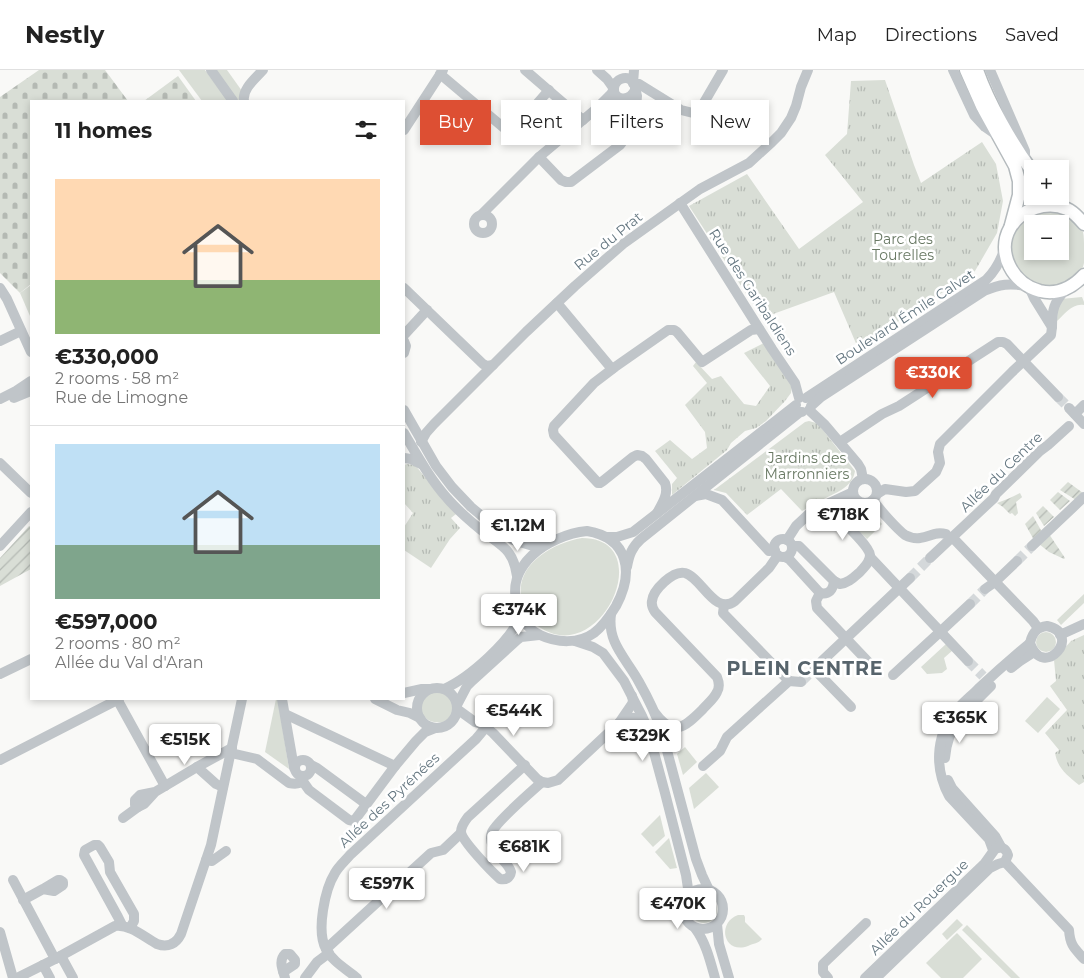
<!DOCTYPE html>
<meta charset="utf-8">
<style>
:root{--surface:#fff;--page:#f2f2f2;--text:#222;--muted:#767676;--line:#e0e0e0;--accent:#dd4f33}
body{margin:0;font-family:Montserrat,sans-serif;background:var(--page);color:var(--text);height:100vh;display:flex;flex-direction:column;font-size:19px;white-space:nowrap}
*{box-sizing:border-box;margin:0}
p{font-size:16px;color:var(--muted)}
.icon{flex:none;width:28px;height:28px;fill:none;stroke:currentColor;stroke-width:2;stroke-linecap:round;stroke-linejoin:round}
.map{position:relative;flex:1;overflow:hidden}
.drawer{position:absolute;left:30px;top:30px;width:375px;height:600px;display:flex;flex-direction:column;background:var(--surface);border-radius:0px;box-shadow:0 2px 8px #0003}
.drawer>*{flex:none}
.banner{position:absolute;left:420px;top:30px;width:475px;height:45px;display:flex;gap:10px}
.fabs{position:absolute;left:1024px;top:90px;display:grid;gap:10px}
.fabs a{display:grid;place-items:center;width:45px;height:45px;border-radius:0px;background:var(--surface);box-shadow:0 2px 8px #0003;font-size:25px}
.price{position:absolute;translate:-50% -42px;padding:0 11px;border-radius:5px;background:#fff;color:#222;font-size:16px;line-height:32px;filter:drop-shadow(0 1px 2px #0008)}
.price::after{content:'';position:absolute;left:50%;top:30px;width:15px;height:11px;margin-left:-8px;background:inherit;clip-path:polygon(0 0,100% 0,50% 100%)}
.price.selected{background:var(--accent);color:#fff}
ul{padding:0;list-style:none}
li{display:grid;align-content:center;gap:10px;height:265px;padding:0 25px}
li+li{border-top:1px solid var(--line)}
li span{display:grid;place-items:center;height:155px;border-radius:0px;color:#555}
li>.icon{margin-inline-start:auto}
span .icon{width:90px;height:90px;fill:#fffc;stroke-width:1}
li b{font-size:21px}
h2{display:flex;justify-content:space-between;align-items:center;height:60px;padding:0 25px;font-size:21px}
.chip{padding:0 18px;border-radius:0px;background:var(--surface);box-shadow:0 2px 8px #0003;font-size:18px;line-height:45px}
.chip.selected{background:var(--accent);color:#fff}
header{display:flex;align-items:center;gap:30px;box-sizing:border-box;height:70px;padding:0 25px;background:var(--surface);border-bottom:1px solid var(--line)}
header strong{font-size:24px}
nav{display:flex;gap:28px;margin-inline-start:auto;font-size:18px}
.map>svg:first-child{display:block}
</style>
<header>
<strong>Nestly</strong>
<nav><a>Map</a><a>Directions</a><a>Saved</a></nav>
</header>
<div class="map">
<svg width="1084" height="908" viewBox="0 0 1084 908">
<defs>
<pattern id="cemetery-stones" width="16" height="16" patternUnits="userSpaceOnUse" patternTransform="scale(1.25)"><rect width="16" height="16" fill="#d9ded6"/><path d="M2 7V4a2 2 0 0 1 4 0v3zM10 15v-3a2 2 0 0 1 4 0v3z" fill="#b4b9b3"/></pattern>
<pattern id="park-tufts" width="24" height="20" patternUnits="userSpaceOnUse" patternTransform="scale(1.25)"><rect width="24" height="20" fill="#d9ded6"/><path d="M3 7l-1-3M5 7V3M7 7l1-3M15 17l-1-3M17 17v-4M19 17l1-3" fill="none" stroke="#b4b9b3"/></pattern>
<pattern id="garden-furrows" width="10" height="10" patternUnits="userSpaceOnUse" patternTransform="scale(1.25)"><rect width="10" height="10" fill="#d9ded6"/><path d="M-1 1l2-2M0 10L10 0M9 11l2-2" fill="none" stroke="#b4b9b3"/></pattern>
</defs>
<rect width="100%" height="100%" fill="#f9f9f7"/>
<g fill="#d9ded6" fill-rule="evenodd">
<path d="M179 0H205L228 31H202Z"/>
<path d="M216 0H227L242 21 241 31H238Z"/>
<path d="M1041 141C1058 140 1076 145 1083 162 1084 166 1084 173 1084 177 1084 182 1084 188 1084 193 1081 209 1059 220 1044 217 1036 216 1027 209 1020 205L1010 180 1012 167 1018 155 1028 146ZM1032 154H1060V181H1032Z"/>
<path d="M31 215V246H30L20 223Z"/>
<path d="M1082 227 1084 232V235C1072 233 1065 244 1057 251L1058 233 1061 229Z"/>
<path d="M845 430H851C856 440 863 437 871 443 875 446 879 451 882 454L867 469 840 443 838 435Z"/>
<path d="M582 468C653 468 610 579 554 564 541 560 530 552 525 540 507 500 548 474 582 468Z"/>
<path d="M1084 524V533L1061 555 1057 550Z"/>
<circle cx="1046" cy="572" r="10"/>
<path d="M946 574 953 580 944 588 947 599 942 603 927 604 921 597Z"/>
<path d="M437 621C448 624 460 634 451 646 449 650 446 652 442 652 418 656 412 625 437 621Z"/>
<path d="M1047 627 1060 639 1038 663 1025 651Z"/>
<path d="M276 629H278L289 699 265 682Z"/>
<path d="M685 677 697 692 683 705 677 684Z"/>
<path d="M706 703 719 717 694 739 689 718Z"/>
<path d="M660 745 665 766 653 777 641 764Z"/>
<path d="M669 768 677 798 670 799 655 782Z"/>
<circle cx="704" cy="840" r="13"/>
<path d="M738 845H744L745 847V852L762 869C758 874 754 873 748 876 724 885 716 853 738 845Z"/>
<path d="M957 849 963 855 947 870 942 864Z"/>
<path d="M967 855 1020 908H1011L962 860Z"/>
<path d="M957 863 982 889 963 908H941L926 893Z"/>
</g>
<g fill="url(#cemetery-stones)">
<path d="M39 0H105L128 31H31V214L20 223 0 203V27Z"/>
<path d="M178 6 196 31H144Z"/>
</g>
<g fill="url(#park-tufts)">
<path d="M885 10 914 95 921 113 982 72 996 94 1003 131 997 163 975 201 858 278 834 222 762 248 689 136 747 104 799 179 863 132 825 85 847 64 851 11Z"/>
<path d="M764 273 792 316 791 323 785 331 766 351 756 358 745 361 731 373 727 380 672 425V414L677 408 655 381 670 370 692 389 707 378 705 362 685 335 707 313 693 296 696 292 712 309 721 306 744 334 756 336 770 316 744 283Z"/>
<path d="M809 351 816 353 819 355 855 401C852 419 834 423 820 431 814 434 808 438 802 441L781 419 747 445 726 423 714 420 805 352Z"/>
<path d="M407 394 415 395 456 444 451 448 460 458 450 469 431 498 404 480V457L413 443 404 433V395Z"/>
<path d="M1084 565V712L1079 715C1067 705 1058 699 1055 683L1059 680 1045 663 1067 640 1050 616 1056 611 1054 590 1071 571Z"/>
</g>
<g fill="url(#garden-furrows)">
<path d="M1068 412 1083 423 1076 430 1060 420Z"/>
<path d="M1058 422 1070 431 1060 440 1050 430Z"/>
<path d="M1020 423 1022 427 1016 432 1018 443 1015 446 1012 443 1010 444 1003 437 997 433 1010 428Z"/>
<path d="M1043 436 1054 447 1044 456 1036 443Z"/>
<path d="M1033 446 1042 462 1034 470 1025 454Z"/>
<path d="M29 456 31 457V499L0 516V488Z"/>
<path d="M1049 464 1065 488 1064 489 1049 482 1039 474Z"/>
</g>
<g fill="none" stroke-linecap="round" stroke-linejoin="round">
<g stroke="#d4d8da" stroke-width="10" stroke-dasharray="10 5" stroke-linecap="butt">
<path d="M1058 327 1069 338"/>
<path d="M1017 491 1032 476"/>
<path d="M910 508 930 488"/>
<path d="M970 534 985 519"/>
<path d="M968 591 983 606"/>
<path d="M801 612 822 591"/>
</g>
<g stroke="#b4babd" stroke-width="15">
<g id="major">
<path d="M966 0 982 36 1015 96 1019 111V125L1011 155"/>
<path d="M977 0C988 32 1012 74 1032 101"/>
<path d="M1084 154C1079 148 1074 142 1067 139 1047 130 1021 139 1010 158 996 183 1013 214 1040 221 1057 225 1072 218 1084 205"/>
</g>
</g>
<g stroke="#c0c5c9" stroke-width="10">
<path d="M211 0 233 31"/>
<path d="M525 0 583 50"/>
<path d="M597 0 607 9 614 19 611 24 596 39 624 29"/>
<path d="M634 0 633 13 639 14 681 40 693 43 700 39 702 36 723 0"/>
<path d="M953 0 974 45 985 57 998 66"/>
<path d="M990 0 1025 81V87"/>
<path d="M440 4 504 58 508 60 516 58 549 20"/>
<path d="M626 28C632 33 631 38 631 45 634 40 637 33 637 26 636 22 635 14 632 11 626 5 615 9 614 18 613 31 630 32 635 20"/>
<path d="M244 31C242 19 255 9 263 0"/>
<path d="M404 60 443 0"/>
<path d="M539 87 561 110 566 112H571L620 75 626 67 631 45"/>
<path d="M680 133 772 279 795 313 799 328"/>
<path d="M482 144 539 87 596 39"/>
<circle cx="483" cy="154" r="9"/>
<path d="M1029 217 1034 228 1052 257C1052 239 1054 233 1065 220"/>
<path d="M0 218 7 229 31 282"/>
<path d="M404 218 483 294 487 296 493 295"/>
<path d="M557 233 612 299"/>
<path d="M404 265 427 240"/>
<path d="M0 271 21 261"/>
<path d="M404 271 406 276 404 283"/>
<path d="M14 328 31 321"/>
<path d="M806 328 986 210C996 200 1001 191 1005 177"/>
<path d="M0 329 16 321 31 311"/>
<path d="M811 336 821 327 984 221C1000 214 1010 213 1026 216"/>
<path d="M1069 338 1084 354"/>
<path d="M404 340 436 396 452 417 471 437 489 452 513 470 533 476 542 477"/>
<path d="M809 340 825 355 858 394 861 399 863 409"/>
<path d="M1075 344 1084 335"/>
<path d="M404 363C417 385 430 409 447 428 457 440 469 450 481 460 501 476 513 478 517 506"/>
<path d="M421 372 426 363 434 354 526 262 575 216 623 174 700 119 749 93 772 72 781 63 791 48 796 36 801 17 808 0"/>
<path d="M840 372 882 344 899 336 998 272H1003L1007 274 1058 327"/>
<path d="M404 388 411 389 421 394"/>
<path d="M0 393 31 423"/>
<circle cx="865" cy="421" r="12"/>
<path d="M877 424 885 419 906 422 915 421 936 402 940 393 938 382 940 374 1012 302 1051 265 1052 257"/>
<path d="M695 426 706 424 722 430 769 481 775 480"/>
<path d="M873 430C878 438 897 459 905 465 909 467 915 469 920 468 930 467 935 461 946 464"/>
<path d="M830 433 833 440 837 446C844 453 869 476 870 485 870 493 864 497 860 502 853 508 848 513 840 514L834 511"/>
<path d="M657 443C662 434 669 424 665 413L646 389 642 386 637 385 633 387 603 411 600 413H598L554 365 553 360 554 356 594 313 615 297 668 260H674L677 262 702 292 751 260 759 259"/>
<path d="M587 461C629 468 634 503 616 536 610 546 603 556 594 563 579 574 557 573 540 565 529 560 523 552 519 540 501 496 549 465 587 461Z"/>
<path d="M606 467H617L633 462 796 335"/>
<path d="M952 467 1033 551 1038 558"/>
<circle cx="783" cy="478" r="9"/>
<path d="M787 470 796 456 812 441 853 422"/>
<path d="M0 476 31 442"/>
<path d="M1032 476 1084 427"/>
<path d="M785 487 789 489 820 523C829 525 833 520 834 511L799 476H792"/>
<path d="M870 487 968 591"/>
<path d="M930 488 994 428 996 424 1040 381 1048 375 1069 356"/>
<path d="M627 497C629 485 632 477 641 469L800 342H802"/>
<path d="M985 519 995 512 1017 491"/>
<path d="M820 523 816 531 817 538 874 598"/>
<path d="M724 535 723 543 789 611"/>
<path d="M611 544C607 573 626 588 639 612 648 628 656 644 662 662L696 789 702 805 709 820"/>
<path d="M1047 556C1084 564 1043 611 1030 573 1032 564 1036 557 1047 556Z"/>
<path d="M1060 565 1084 554"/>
<path d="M575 571 593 577 603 583 624 611 642 646 648 660 665 723 686 805 689 825"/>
<path d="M822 591 910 508"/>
<path d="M1011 598 1020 591 1034 582"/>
<path d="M814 599 851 637"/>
<path d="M0 604 31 589"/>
<path d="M893 605 941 561 970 534"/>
<circle cx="437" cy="638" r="20"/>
<path d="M444 619C469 608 511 571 521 545"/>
<path d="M404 623 422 619H430"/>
<path d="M632 626 633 631 632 634 619 653C630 646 636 645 645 656"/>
<path d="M117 629 165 716"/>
<path d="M282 629 294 698"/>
<path d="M375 629 397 640 410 643 420 648"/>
<path d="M457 635 467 616 472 611 517 570 521 567 539 565"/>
<path d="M457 639 475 652 482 654 493 663 537 709 542 712 548 713 558 710 619 653"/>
<path d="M655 643C673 668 685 657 702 640 707 634 714 629 717 622 720 617 719 612 717 607L655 542C653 539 651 536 652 531 653 520 673 500 685 503 702 508 715 546 735 531L769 498 778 485"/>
<path d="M285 644 395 696"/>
<path d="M231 683 257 689 289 713C294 714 300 714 303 711"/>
<path d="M945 688C946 673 951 660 960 647L991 616"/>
<circle cx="303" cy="698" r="8"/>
<path d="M0 690 119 629"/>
<path d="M311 695 317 698 366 734"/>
<path d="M525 695 468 747C465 751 461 756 461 762 462 771 492 802 500 809 506 810 510 808 511 802 508 792 497 787 493 777 491 772 490 767 492 762 497 751 532 721 542 712"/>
<path d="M703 696 720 681 727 667 789 611 801 612"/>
<path d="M302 707 304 713 309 720 349 750 354 751 395 696 416 671 425 662 435 658"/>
<path d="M948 710 952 718 995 766 1001 777"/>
<path d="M223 717 216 714 197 697 232 678"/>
<path d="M155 722 144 734 138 737 135 735V730L140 725 155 722 197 697"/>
<path d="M123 748 138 737"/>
<path d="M993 780 989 769 949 726C935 700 935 668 954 643 961 634 970 627 978 619 995 603 1012 588 1030 573"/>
<path d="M206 790 212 791 226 781"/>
<path d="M1005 792 1069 860C1070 875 1074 878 1084 889"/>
<path d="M13 810 55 889"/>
<circle cx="703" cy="839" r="20"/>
<path d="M23 830 43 819 54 821 63 815V812L60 810H58L43 819"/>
<path d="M717 854 719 874 729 908"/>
<path d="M122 855 118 847 84 785 85 780 94 775H98L100 777 109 792 110 802 134 844V851L130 858"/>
<path d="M695 858C706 873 710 890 715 908"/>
<path d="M0 862 13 908"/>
<path d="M326 879 431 783 443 780 461 763"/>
<path d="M61 886 73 908"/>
<path d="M43 895 50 908"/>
<path d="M283 902 295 894V890L290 884H285C278 891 283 900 285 908"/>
<path d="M17 908 55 889 115 856C130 854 144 867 157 874 168 878 176 874 181 864L211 775 242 629"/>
<path d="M305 908 317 892 329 883"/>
<path d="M357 908C346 899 332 891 326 879 316 861 325 819 335 803 339 796 345 791 350 785L476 669 486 657"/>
<path d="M828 908 823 902V894L866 853"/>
<path d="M865 908 985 793 995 779C1001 776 1006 778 1008 785L1005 792"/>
<path d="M876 908 990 798 998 794 1005 792"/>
</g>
<use href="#major" stroke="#fff" stroke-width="12"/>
</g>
<g text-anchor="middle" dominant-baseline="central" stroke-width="5" stroke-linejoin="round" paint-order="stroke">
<g font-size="14" fill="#697964" stroke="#fff">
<text x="903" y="169">Parc des<tspan x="903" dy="16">Tourelles</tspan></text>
<text x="807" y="388">Jardins des<tspan x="807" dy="16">Marronniers</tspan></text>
</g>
<g font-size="14" fill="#657781" stroke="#fff">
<text transform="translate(608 171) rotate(-39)">Rue du Prat</text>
<text transform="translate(753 222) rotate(57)">Rue des Garibaldiens</text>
<text transform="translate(905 247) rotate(-33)">Boulevard Émile Calvet</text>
<text transform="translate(1001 402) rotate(-44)">Allée du Centre</text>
<text transform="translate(389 730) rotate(-43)">Allée des Pyrénées</text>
<text transform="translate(919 837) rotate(-44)">Allée du Rouergue</text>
</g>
<g font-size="19" font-weight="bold" letter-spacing="1" fill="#57646c" stroke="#fff">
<text x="805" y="598">PLEIN CENTRE</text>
</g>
</g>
</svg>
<div class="fabs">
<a>+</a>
<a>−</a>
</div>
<b class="price selected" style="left:933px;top:329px">€330K</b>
<b class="price" style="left:843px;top:471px">€718K</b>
<b class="price" style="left:518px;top:482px">€1.12M</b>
<b class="price" style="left:519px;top:566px">€374K</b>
<b class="price" style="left:514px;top:667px">€544K</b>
<b class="price" style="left:960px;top:674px">€365K</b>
<b class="price" style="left:643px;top:692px">€329K</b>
<b class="price" style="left:185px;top:696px">€515K</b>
<b class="price" style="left:524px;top:803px">€681K</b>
<b class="price" style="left:387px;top:840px">€597K</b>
<b class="price" style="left:678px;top:860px">€470K</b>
<div class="banner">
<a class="chip selected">Buy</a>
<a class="chip">Rent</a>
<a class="chip">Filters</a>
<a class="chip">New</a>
</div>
<section class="drawer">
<h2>11 homes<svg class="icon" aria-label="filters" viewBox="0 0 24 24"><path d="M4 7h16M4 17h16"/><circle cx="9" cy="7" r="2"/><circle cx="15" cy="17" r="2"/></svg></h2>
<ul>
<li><span style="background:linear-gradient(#ffd9b3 65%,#8fb573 0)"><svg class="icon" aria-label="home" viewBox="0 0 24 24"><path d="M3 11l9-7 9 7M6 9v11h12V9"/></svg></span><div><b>€330,000</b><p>2 rooms · 58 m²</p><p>Rue de Limogne</p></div></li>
<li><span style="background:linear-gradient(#bfe0f5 65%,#7fa58c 0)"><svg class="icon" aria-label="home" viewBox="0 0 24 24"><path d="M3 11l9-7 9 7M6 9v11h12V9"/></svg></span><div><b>€597,000</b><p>2 rooms · 80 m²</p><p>Allée du Val d'Aran</p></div></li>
</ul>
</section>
</div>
